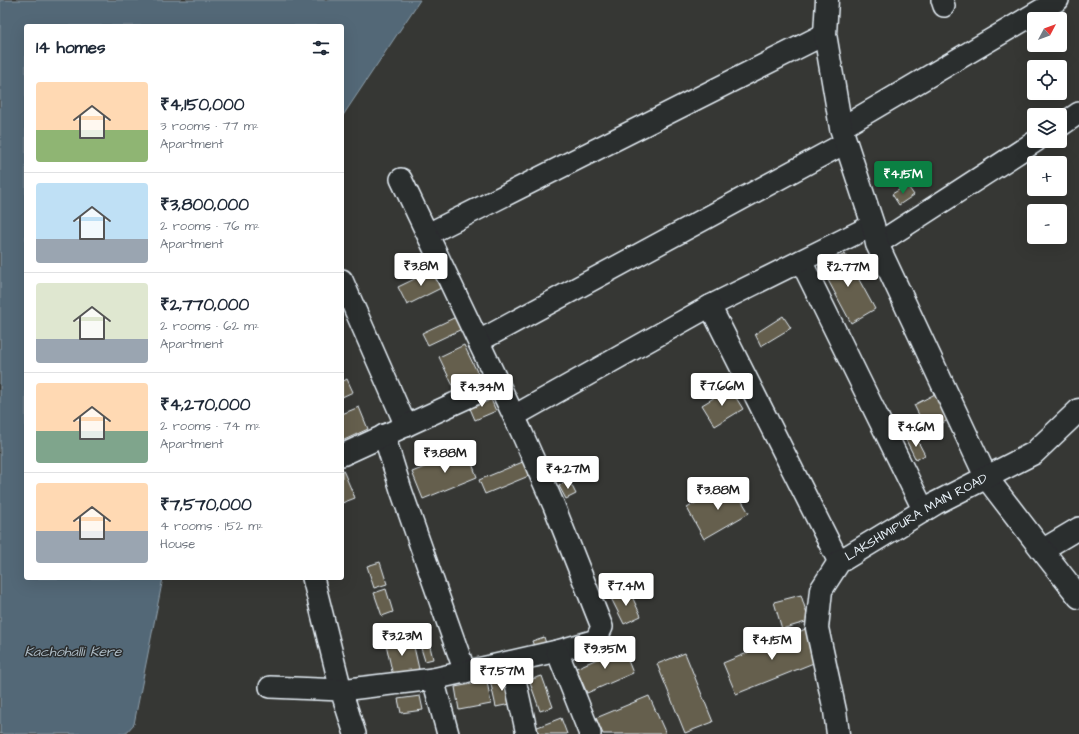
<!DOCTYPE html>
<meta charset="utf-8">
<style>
:root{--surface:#fff;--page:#f6f6f7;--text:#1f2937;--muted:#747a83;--line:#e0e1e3;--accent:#0b8043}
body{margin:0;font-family:"Architects Daughter",sans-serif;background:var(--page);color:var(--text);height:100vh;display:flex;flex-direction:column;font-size:15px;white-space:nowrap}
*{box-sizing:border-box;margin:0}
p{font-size:13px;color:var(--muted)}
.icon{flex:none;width:22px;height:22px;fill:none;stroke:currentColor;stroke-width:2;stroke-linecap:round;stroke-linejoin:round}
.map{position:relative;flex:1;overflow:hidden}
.drawer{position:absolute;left:24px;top:24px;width:320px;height:556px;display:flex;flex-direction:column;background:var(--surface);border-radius:4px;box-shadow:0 4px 16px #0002}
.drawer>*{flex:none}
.needle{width:26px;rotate:49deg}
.controls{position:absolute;left:1027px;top:12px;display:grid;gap:8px}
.controls a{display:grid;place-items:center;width:40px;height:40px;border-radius:4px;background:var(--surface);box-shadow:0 4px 16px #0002;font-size:20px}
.price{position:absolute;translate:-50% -34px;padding:0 9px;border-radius:4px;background:#fff;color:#222;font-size:13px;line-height:26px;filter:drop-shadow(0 1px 2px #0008)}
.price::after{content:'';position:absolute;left:50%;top:24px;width:12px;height:9px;margin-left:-6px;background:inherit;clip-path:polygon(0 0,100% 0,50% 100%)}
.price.on{background:var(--accent);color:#fff}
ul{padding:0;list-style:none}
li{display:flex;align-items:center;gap:12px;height:100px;padding:0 12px}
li+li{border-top:1px solid var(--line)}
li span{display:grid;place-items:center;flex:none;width:112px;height:80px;border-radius:4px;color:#555}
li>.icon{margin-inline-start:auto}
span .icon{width:48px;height:48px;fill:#fffc;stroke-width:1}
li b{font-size:17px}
h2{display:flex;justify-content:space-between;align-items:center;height:48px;padding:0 12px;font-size:17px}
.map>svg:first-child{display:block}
</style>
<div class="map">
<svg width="1079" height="734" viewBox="0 0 1079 734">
<rect width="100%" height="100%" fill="#363734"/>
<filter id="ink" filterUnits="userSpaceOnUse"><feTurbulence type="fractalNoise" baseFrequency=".025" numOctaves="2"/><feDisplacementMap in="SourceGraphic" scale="8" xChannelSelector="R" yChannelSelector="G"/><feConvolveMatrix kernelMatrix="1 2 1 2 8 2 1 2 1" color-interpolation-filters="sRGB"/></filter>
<g filter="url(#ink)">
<path fill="#536877" stroke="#8f9fab" d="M0 0H420L342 117V26H26V578H163L134 724 125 734H0Z"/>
<g fill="#655e4e" stroke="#e8f1f8">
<path d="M907 185 914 195 899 205 892 194Z"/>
<path d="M845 254 875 309 851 323 821 267Z"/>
<path d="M435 269 443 287 407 305 398 287Z"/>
<path d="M458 316 464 328 428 345 422 333Z"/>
<path d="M783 316 791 328 761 346 755 334Z"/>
<path d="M464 345 481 380 456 392 439 357Z"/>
<path d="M347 379 353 392 342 397V382Z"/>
<path d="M730 388 743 409 715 426 702 405Z"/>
<path d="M935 394 948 420 927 431 914 405Z"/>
<path d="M490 397 496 411 475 420 469 406Z"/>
<path d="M359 407 368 429 342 441V414Z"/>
<path d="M915 436 925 455 916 460 906 440Z"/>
<path d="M467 450 477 477 423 499 412 472Z"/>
<path d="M530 459 536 473 485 494 479 480Z"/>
<path d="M342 468 355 498 342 503Z"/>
<path d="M569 480 576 494 566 499 559 486Z"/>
<path d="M731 483 749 513 704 539 687 508Z"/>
<path d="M380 562 387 584 374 588 367 566Z"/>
<path d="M386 589 393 612 382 616 374 593Z"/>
<path d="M629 590 641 616 624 624 611 598Z"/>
<path d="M801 595 809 621 782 629 774 602Z"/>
<path d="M808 628 821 660 736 694 723 663Z"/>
<path d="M544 637 548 650 537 654 532 641Z"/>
<path d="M412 638 419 669 393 676 386 644Z"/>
<path d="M429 642 433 659 425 661 420 645Z"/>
<path d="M623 648 633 673 587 693 576 668Z"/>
<path d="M685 653 713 722 685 733 657 664Z"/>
<path d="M509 676 515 703 496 707 490 680Z"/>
<path d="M542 676 553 707 540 711 529 680Z"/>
<path d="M487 681 491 704 459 710 455 687Z"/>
<path d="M420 696 423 710 401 713 398 699Z"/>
<path d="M649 696 666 734H603L596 718Z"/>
<path d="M561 718 567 734H538L535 728Z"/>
</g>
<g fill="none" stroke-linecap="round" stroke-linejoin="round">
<g stroke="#e8f1f8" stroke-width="24">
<g id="minor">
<path d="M942 0 944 6"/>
<path d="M1060 126 1079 113"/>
<path d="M841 128 1058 0"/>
<path d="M428 234 825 34"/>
<path d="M877 244 1036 141"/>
<path d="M801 261 924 511"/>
<path d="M342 280 406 426"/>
<path d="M710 306 873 225"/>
<path d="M479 341 845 143"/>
<path d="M514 416 710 306 839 562"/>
<path d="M384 435 401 490 465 672"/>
<path d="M342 455 499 383"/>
<path d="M1042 550 1079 528"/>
<path d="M313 578 341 690 433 679 557 651 596 640 602 627 554 506 521 431 401 179"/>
<path d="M557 651 590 734"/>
<path d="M511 662 527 734"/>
<path d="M433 679 448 734"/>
<path d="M270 687 341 690 355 734"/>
</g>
</g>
<g stroke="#e8f1f8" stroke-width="25">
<path id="tertiary" d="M827 0 825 34 841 128 873 225 877 244 986 477 1042 550 1079 597"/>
</g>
<g stroke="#e8f1f8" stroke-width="25">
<g id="secondary">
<path id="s1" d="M838 734 835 711 817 628 821 590 839 562 936 503 1034 453 1079 410"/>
</g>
</g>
<use href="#minor" stroke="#2a2d2e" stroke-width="21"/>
<use href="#tertiary" stroke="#2a2d2e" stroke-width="22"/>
<use href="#secondary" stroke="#2a2d2e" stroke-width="22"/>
</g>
</g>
<g text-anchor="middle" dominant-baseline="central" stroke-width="3" stroke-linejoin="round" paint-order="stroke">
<g font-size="13" fill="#e8f1f8" stroke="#2a2d2e">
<text stroke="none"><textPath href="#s1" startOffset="269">LAKSHMIPURA MAIN ROAD</textPath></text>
</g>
<g font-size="14" font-style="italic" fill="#acbac4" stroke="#2a2d2e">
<text x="73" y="652">Kachohalli Kere</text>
</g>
</g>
</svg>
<div class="controls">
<a><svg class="needle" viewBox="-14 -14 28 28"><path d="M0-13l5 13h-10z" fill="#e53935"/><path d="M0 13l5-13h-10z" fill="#747a83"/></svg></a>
<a><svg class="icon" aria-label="locate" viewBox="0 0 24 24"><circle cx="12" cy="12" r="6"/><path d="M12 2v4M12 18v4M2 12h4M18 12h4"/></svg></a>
<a><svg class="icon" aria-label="layers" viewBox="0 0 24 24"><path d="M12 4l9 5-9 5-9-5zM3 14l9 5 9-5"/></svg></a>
<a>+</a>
<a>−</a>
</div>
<b class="price on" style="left:903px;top:195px">₹4.15M</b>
<b class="price" style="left:421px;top:287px">₹3.8M</b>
<b class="price" style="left:848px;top:288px">₹2.77M</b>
<b class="price" style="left:722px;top:407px">₹7.66M</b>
<b class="price" style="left:482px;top:408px">₹4.34M</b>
<b class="price" style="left:916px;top:448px">₹4.6M</b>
<b class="price" style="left:445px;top:474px">₹3.88M</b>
<b class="price" style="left:568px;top:490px">₹4.27M</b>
<b class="price" style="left:718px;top:511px">₹3.88M</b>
<b class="price" style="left:626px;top:607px">₹7.4M</b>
<b class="price" style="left:402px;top:657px">₹3.23M</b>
<b class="price" style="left:772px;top:661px">₹4.15M</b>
<b class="price" style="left:605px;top:670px">₹9.35M</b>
<b class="price" style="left:502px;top:692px">₹7.57M</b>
<section class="drawer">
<h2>14 homes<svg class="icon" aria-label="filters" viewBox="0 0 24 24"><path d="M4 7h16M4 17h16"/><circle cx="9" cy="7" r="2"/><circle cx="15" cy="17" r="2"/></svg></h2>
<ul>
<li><span style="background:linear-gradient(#ffd9b3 60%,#8fb573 0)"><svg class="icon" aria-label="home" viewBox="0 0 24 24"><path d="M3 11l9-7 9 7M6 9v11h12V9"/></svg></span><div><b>₹4,150,000</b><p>3 rooms · 77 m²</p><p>Apartment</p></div></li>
<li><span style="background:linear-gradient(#bfe0f5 70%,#9aa5b1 0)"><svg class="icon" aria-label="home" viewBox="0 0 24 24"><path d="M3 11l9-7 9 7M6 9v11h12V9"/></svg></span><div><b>₹3,800,000</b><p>2 rooms · 76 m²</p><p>Apartment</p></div></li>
<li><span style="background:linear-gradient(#dfe7d0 70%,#9aa5b1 0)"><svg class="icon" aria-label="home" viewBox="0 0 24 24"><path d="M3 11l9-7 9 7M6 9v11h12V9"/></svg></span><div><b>₹2,770,000</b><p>2 rooms · 62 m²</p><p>Apartment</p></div></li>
<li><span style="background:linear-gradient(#ffd9b3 60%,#7fa58c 0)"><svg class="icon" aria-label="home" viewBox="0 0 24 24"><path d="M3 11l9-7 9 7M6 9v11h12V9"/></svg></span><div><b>₹4,270,000</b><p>2 rooms · 74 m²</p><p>Apartment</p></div></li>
<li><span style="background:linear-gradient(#ffd9b3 60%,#9aa5b1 0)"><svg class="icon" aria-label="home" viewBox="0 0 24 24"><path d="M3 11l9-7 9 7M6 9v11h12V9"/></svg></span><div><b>₹7,570,000</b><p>4 rooms · 152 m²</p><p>House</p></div></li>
</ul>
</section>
</div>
